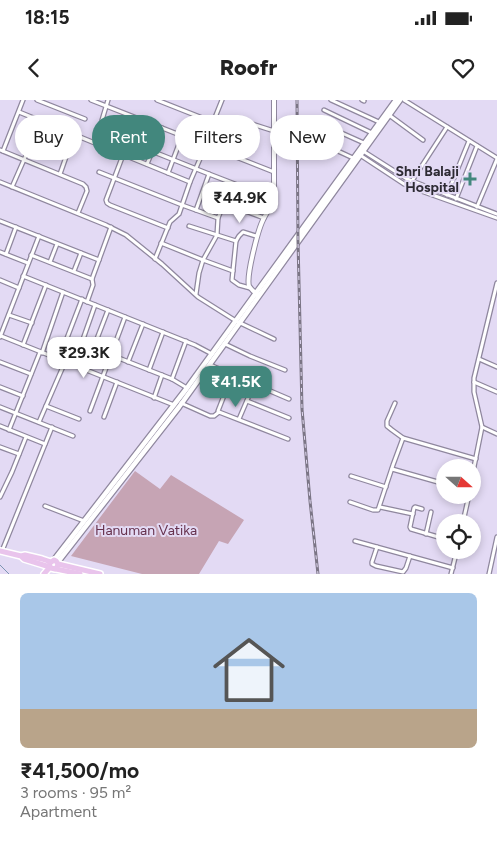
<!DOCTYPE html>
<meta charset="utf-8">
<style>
:root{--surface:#fff;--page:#f2f2f2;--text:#222;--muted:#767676;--line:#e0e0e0;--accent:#42877d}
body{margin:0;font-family:Figtree,sans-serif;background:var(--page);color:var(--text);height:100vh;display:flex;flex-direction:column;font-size:19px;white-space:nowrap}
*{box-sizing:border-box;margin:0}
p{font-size:16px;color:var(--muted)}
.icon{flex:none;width:28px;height:28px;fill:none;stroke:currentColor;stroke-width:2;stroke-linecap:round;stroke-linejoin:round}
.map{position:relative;height:474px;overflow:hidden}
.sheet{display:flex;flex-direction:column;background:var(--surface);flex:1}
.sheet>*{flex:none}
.banner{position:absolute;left:15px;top:15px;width:468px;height:45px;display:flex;gap:10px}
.needle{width:32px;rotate:111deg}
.tools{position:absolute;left:436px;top:359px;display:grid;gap:10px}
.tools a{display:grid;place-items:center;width:45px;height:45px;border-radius:50%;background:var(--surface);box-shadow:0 2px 8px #0003;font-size:25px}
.price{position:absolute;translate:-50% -42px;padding:0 11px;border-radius:10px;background:#fff;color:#222;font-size:16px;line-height:32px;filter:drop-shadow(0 1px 2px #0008)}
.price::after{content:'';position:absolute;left:50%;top:30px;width:15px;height:11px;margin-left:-8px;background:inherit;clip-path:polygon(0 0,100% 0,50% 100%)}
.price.active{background:var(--accent);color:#fff}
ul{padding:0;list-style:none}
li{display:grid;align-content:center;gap:10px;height:265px;padding:0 20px}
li+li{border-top:1px solid var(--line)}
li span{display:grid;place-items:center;height:155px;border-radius:8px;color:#555}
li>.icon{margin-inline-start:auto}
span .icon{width:90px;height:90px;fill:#fffc;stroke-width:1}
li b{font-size:21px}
.tag{padding:0 18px;border-radius:22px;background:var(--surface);box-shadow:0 2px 8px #0003;font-size:18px;line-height:45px}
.tag.active{background:var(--accent);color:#fff}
.status{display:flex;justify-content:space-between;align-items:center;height:35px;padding:0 25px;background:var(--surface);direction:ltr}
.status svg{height:14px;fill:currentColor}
header{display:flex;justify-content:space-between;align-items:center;height:65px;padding:0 20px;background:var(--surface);font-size:22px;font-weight:800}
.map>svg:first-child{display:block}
</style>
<div class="status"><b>18:15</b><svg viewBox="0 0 49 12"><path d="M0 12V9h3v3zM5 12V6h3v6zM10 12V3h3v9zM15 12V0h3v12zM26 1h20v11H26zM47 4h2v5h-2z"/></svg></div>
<header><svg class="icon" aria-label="back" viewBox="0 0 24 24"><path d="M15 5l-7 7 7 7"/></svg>Roofr<svg class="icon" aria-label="heart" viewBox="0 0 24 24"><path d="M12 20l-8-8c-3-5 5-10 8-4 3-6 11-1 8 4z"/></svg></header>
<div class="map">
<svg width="497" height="474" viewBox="0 0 497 474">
<rect width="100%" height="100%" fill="#e3daf4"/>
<path fill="#c6a4b4" d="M135 371 160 389 171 375 244 420 228 444 219 441 199 474H142L71 456Z"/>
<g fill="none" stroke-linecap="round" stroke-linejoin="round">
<path stroke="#7c94b2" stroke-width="1" d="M0 465 9 474"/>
<g stroke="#8f879e" stroke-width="5.5">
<g id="minor">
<path d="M37 0 85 19"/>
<path d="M91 0 274 72"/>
<path d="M108 0 102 20 133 31"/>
<path d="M157 0 210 21 214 20 222 0"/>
<path d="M331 0 379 22"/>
<path d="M362 0 364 1"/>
<path d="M404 0 497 58"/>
<path d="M324 10 372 33"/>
<path d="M19 12 190 82"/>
<path d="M389 15 423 40"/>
<path d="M137 18 106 100 107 103 110 105 168 128"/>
<path d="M326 26 364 43"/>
<path d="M31 42 66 57 60 74"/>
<path d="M129 42 209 74 274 99"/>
<path d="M327 46 353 58"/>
<path d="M0 50 83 84 86 87 87 91 78 113"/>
<path d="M3 51 23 0"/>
<path d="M52 51 61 30"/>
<path d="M363 51 407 79 497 114"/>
<path d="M226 53 239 25 242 22H246L274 31"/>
<path d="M360 55 404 84 424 92 497 118"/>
<path d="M147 64 162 28"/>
<path d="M99 72 182 105 218 118"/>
<path d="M168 73 182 36"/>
<path d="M412 81 447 27"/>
<path d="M0 82 106 125 126 135 162 164 198 197 236 221 274 239"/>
<path d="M12 87 41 21"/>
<path d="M447 95 469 41"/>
<path d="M456 99 477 46"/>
<path d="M477 107 497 59"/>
<path d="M240 109 264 118"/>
<path d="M196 110 209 74"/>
<path d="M0 121 99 160"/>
<path d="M189 126 236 141"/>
<path d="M161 143 203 160 217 135 218 118 232 84"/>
<path d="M0 152 28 163"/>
<path d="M6 154 16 127"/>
<path d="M31 155 92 179"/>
<path d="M155 159 170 122 179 114 190 82 206 45"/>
<path d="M50 162 57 144"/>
<path d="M74 171 81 153"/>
<path d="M23 176 195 245 212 254"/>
<path d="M0 180 19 188"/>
<path d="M250 188 239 185 232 180 236 141 239 136 243 132 256 136"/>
<path d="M196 194 199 173 203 160 233 171"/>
<path d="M87 202 93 185 92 179 111 127"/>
<path d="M9 215 32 223"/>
<path d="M1 236 174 305"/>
<path d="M0 237 39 136"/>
<path d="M225 244 250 256 285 270"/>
<path d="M23 245 46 185"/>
<path d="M42 253 63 192"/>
<path d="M111 255 172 279 187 288"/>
<path d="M59 259 82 199"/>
<path d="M479 259 497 267"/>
<path d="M0 262 31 274"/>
<path d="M128 262 143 224"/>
<path d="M74 265 95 205"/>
<path d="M210 265 254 284 239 319"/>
<path d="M85 270 108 210"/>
<path d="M149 270 163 232"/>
<path d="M172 279 186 241"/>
<path d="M474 282 497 292"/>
<path d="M254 284 289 299"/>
<path d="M0 287 23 296"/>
<path d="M154 298 162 275"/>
<path d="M247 301 289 318"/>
<path d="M181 303 210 316H214L219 312 288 339"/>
<path d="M395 303 387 321V326L392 330 403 338 476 359"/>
<path d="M46 306 79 319"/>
<path d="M0 307 73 336"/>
<path d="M90 311 125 217"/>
<path d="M218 311 232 275"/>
<path d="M104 317 117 282"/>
<path d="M39 322 65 262"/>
<path d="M0 326 45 344"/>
<path d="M482 327 497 334"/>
<path d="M9 330 40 252"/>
<path d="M0 347 19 354"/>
<path d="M392 369 445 384"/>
<path d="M351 376 386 387"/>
<path d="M472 377 482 327 474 292V278L497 183"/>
<path d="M0 397 12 372 26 337"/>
<path d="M350 402 373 410H378L393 365 403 338"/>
<path d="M45 406 84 421"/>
<path d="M380 407 413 414"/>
<path d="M422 409 415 407 414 408 410 427 411 429 445 439"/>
<path d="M463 422 469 395"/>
<path d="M426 434 431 412"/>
<path d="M355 441 453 468"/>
<path d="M377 447 372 462V464L376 466 403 472 406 468 410 456"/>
<path d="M2 451 52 327"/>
<path d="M451 474 457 450"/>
<path d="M489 474 497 437"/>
</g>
</g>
<g stroke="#8f879e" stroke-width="6">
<path id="tertiary" d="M257 194C254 192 251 189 249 186 246 176 258 130 263 120 266 113 271 107 274 99V0"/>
</g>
<g stroke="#8f879e" stroke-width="7">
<g id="secondary">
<path d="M54 460 187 288 396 0"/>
<path d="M57 463 179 307 400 0"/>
</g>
</g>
<g stroke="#fff" stroke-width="8">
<g id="primary">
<path d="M0 451 21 456 25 455 42 459 51 462"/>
<path d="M22 457 24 459 50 467"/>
<path d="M58 464 57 467 55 469 51 468 49 466 50 463 54 460 56 461 58 464 100 474"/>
<path d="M56 469 80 474"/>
<path d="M44 474 50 467"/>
</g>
</g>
<use href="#minor" stroke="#fff" stroke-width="3"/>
<use href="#tertiary" stroke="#fff" stroke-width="4"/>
<use href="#secondary" stroke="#fff" stroke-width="4.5"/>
<use href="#primary" stroke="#e9c4ec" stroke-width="5"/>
<g stroke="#7b7585" stroke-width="3">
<path id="rail" d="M297 0 298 141 302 309 310 401 318 474"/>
</g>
<use href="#rail" stroke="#e3daf4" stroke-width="1" stroke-dasharray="4" stroke-linecap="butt"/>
</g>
<path fill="#42877d" stroke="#e3daf4" stroke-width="2" d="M467.5 71.5h5v5h5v5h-5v5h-5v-5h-5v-5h5z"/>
<g text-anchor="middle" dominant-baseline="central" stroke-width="4" stroke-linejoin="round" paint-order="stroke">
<g font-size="14" font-weight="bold" fill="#2d2a33" stroke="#e3daf4" text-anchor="end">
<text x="459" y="71">Shri Balaji<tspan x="459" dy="16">Hospital</tspan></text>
</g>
<g font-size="14" fill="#66324e" stroke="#e3daf4">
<text x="146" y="430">Hanuman Vatika</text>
</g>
</g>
</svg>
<div class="tools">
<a><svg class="needle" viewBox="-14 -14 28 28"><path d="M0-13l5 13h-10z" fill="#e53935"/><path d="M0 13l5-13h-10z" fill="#767676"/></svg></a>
<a><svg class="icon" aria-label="locate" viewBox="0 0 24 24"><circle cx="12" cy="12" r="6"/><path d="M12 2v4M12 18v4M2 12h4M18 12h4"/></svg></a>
</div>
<b class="price" style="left:240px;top:124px">₹44.9K</b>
<b class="price" style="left:84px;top:279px">₹29.3K</b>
<b class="price active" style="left:236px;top:308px">₹41.5K</b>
<div class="banner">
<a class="tag">Buy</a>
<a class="tag active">Rent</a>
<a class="tag">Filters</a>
<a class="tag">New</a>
</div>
</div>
<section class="sheet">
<ul>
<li><span style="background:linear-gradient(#a9c7e8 75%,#b9a48a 0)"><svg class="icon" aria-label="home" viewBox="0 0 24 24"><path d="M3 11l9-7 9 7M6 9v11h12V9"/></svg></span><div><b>₹41,500/mo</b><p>3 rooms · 95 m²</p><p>Apartment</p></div></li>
</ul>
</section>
